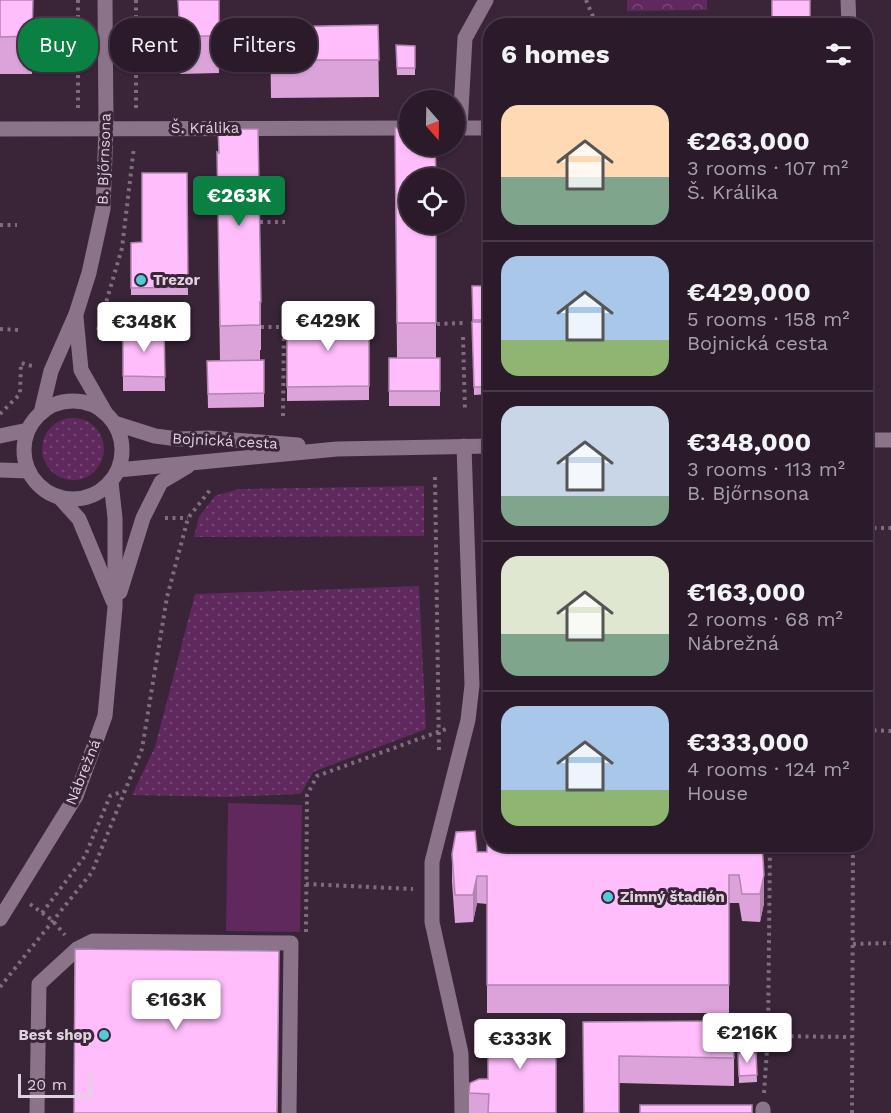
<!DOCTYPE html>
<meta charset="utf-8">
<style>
:root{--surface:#2b1b2a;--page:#372836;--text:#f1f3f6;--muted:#a6a1a8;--line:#473947;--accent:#0b8043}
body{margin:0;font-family:"Work Sans",sans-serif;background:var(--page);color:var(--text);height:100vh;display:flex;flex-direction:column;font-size:22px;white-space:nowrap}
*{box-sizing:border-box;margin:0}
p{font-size:20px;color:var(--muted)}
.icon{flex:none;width:33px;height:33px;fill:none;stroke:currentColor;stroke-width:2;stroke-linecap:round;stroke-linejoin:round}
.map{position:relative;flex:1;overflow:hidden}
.side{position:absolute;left:483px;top:18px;width:390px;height:834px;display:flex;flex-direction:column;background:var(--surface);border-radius:24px;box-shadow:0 2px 4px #0004,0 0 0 2px var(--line)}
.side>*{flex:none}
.guide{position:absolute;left:18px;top:18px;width:375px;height:54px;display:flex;gap:12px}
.needle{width:39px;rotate:160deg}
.tools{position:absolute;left:399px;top:90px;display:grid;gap:12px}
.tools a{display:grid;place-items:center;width:66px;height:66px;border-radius:50%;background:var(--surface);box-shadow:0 2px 4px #0004,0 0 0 2px var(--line);font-size:30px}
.scale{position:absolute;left:18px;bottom:15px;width:74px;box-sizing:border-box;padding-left:6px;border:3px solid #dfd1de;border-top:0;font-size:16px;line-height:21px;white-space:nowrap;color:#dfd1de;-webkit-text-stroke:4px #392438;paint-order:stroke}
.price{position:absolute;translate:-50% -51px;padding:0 14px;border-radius:6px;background:#fff;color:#222;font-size:20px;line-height:39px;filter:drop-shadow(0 2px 3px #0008)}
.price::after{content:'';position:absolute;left:50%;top:36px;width:18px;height:14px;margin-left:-9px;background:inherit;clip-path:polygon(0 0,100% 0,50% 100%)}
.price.current{background:var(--accent);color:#fff}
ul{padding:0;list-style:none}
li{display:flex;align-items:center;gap:18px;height:150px;padding:0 18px}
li+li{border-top:2px solid var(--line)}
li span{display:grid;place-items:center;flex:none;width:168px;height:120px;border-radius:18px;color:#555}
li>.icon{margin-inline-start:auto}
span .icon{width:72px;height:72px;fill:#fffc;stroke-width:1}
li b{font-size:26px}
h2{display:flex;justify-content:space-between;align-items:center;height:72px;padding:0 18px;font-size:26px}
.pill{padding:0 21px;border-radius:24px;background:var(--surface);box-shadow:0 2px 4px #0004,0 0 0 2px var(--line);font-size:21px;line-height:54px}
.pill.current{background:var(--accent);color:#fff}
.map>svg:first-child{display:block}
</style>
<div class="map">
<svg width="891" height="1113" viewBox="0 0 891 1113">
<defs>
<pattern id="grass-dots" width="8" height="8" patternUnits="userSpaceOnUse" patternTransform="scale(1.5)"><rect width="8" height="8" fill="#5f295e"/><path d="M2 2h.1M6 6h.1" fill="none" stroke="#764775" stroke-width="1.8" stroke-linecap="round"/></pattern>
<pattern id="park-crowns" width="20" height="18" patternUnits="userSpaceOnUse" patternTransform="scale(1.5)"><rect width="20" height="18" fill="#5f295e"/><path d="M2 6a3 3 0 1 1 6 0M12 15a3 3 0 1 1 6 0" fill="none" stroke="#764775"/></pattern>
</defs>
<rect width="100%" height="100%" fill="#392438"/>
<g fill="url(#grass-dots)">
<circle cx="73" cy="449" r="31"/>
<path d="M424 486V536L194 537 199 517 215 496 239 489Z"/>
<path d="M419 586 426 729 313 772 301 794 228 797 132 795 155 747 195 594Z"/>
</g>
<path fill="url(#park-crowns)" d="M627 0H707V10L627 11Z"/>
<path fill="#5f295e" d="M228 803 302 805 300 932 226 931Z"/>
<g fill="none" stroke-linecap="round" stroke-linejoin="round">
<g stroke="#7f6d7e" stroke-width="4" stroke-dasharray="3 4.5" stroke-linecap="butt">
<path d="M78 0V110"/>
<path d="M136 0V110"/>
<path d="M586 0 597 26"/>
<path d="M33 28 78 27"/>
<path d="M136 28 178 27"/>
<path d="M454 220H462"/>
<path d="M260 222H285"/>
<path d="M0 225H17"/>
<path d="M437 324 463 323"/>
<path d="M261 327H284"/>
<path d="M0 329 20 330"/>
<path d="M98 330 122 248 134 147"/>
<path d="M463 337 465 412"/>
<path d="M0 414 20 394 21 363 32 366"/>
<path d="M283 416 284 320"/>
<path d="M435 477 439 750"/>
<path d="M165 518H188"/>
<path d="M866 528H891"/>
<path d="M866 730 891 731"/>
<path d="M306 884 413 889"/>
<path d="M30 904 52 920 65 935"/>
<path d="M42 913 85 856 110 796 124 791"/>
<path d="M306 932 307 795 317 776 446 729"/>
<path d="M853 944 891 943"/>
<path d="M0 987 92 872 142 749 167 597 188 518 210 490"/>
<path d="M768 1036 851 1037"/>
<path d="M764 1093 768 1036 770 844"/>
<path d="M852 1113 853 844"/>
</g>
<g stroke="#8b738a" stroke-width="15">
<path d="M848 0 849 26"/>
<path d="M454 128H490"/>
<path d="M460 128 465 38 486 0"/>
<path d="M0 129 410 128"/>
<path d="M76 317 81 370 105 412"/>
<circle cx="73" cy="450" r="49"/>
<path d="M41 413 51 371 76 314 89 273 103 209 106 128 105 0"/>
<path d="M114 423 155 436 178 439 209 438 298 445"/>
<path d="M0 436 28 430"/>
<path d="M866 440H891"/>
<path d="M0 470 29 471"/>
<path d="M118 470 337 449 490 446"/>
<path d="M60 498 79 519 113 601"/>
<path d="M120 592 143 518 161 482 188 466"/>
<path d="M0 919 76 796 105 716 115 607V518L111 482"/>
<path d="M763 1109V1113"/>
<path d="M37 1113 39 984 77 949 93 941 291 943 289 1113"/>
<path d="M462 1113 461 1053 432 922V862L468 720 472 685 464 446"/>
</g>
</g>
<g fill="#dba3d9">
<path d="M0 0H33V52L32 74H0Z"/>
<path d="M178 0H219V73L180 74 178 50Z"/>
<path d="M378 25 379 97 271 98 270 27Z"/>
<path d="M396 45 415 46V75H397Z"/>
<path d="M395 128 436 224V358H440V406H389V358H397Z"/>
<path d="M217 152 261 302V350H260V360H264V407L208 408 207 361H220Z"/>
<path d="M187 173 188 295H131V243L142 242Z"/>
<path d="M472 286H490V394L474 395Z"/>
<path d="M369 318V400L287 401V319Z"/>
<path d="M123 328 164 330 165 391H123Z"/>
<path d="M762 844 764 903 760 922 742 921 739 903H729V1013H487V904L477 903 473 922 455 923 452 882V854L477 852H739Z"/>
<path d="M583 1022 715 1030 734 1058V1086L619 1083Z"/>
<path d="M738 1053H756L757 1082 739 1083Z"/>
<path d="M470 1083 556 1113H469V1093Z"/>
</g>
<g fill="#b284b0">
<path d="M33 14V52L32 74V36Z"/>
<path d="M764 875V903L760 922V894Z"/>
<path d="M477 876V903L473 922V895Z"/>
</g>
<g fill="#ffbdfc" stroke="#b284b0" stroke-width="1.5">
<path d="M0 0H33L32 36 0 37Z"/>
<path d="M178 0H219V36H180Z"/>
<rect x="772" y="0" width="38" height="26"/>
<path d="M378 25 379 60H271L270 27Z"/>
<path d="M396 45 415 46V68H397Z"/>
<path d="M410 127V146H435L436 178H410V224H436V323H397L395 128Z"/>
<path d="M218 129H258L261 302H260V325L220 326 217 152 219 153Z"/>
<path d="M142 173H187L188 287 131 288V243L142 242Z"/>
<path d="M472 286H490V320H473Z"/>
<path d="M369 318V386L287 387V319Z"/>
<path d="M472 322H490V387H474Z"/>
<path d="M123 328 164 330 165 377 123 376Z"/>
<rect x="389" y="358" width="51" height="33"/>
<path d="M264 360V393L208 394 207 361Z"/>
<path d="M487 743H490V844H730V851L739 852 740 844H762L764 875 760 894H742L739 875H729V985H487V876H477L473 895H455L452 854 456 832 475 831 477 852H487Z"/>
<path d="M75 949 279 951 277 1113H74Z"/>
<path d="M715 1021V1030L733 1033 734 1058 619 1056V1113H584L583 1022Z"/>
<path d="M488 1026 556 1027V1113H488L489 1094 469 1093 470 1083 479 1079H488Z"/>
<path d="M738 1053H756L757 1075 739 1076Z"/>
<rect x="640" y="1105" width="112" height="8"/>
</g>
<g fill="#52cbd7" stroke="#392438" stroke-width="2">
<circle cx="141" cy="280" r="6"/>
<circle cx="608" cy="897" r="6"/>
<circle cx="104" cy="1035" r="6"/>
</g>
<g text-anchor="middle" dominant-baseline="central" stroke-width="6" stroke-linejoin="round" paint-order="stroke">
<g font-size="15" fill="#dfd1de" stroke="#392438">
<text x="205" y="128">Š. Králika</text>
<text transform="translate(104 159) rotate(-88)">B. Bjőrnsona</text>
<text transform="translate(225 441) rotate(3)">Bojnická cesta</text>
<text transform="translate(83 772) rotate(-68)">Nábrežná</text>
</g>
<g font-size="15" font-weight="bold" fill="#dfd1de" stroke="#392438" text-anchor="start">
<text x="153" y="280">Trezor</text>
<text x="620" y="897">Zimný štadión</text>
<text x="92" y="1035" text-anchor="end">Best shop</text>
</g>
</g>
</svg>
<div class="tools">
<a><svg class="needle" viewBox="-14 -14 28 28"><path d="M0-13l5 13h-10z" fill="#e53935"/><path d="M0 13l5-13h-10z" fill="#a6a1a8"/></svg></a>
<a><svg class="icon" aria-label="locate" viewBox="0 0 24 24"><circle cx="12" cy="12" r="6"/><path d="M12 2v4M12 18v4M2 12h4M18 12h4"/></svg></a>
</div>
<div class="scale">20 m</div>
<b class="price current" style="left:239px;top:227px">€263K</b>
<b class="price" style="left:328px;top:352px">€429K</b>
<b class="price" style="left:144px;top:353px">€348K</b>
<b class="price" style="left:176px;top:1031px">€163K</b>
<b class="price" style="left:747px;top:1064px">€216K</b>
<b class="price" style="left:520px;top:1070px">€333K</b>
<div class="guide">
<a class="pill current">Buy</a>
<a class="pill">Rent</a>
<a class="pill">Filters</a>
</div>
<section class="side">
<h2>6 homes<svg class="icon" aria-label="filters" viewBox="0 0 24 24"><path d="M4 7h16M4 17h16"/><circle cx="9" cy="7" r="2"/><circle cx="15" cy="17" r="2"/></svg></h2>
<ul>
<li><span style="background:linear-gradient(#ffd9b3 60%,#7fa58c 0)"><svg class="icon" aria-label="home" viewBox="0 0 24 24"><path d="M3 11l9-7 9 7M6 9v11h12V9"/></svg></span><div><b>€263,000</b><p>3 rooms · 107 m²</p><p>Š. Králika</p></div></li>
<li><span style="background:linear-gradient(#a9c7e8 70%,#8fb573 0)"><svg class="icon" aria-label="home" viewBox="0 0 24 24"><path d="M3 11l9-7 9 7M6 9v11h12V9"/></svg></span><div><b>€429,000</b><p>5 rooms · 158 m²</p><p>Bojnická cesta</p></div></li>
<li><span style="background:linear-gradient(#c9d6e8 75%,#7fa58c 0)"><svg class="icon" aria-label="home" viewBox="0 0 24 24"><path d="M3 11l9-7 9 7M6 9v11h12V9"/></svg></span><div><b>€348,000</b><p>3 rooms · 113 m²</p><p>B. Bjőrnsona</p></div></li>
<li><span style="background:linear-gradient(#dfe7d0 65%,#7fa58c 0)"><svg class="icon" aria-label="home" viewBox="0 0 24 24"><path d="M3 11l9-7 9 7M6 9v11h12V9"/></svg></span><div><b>€163,000</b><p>2 rooms · 68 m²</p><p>Nábrežná</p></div></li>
<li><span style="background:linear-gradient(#a9c7e8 70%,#8fb573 0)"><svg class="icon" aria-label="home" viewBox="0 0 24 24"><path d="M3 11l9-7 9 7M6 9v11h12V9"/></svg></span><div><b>€333,000</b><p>4 rooms · 124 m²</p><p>House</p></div></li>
</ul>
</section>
</div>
